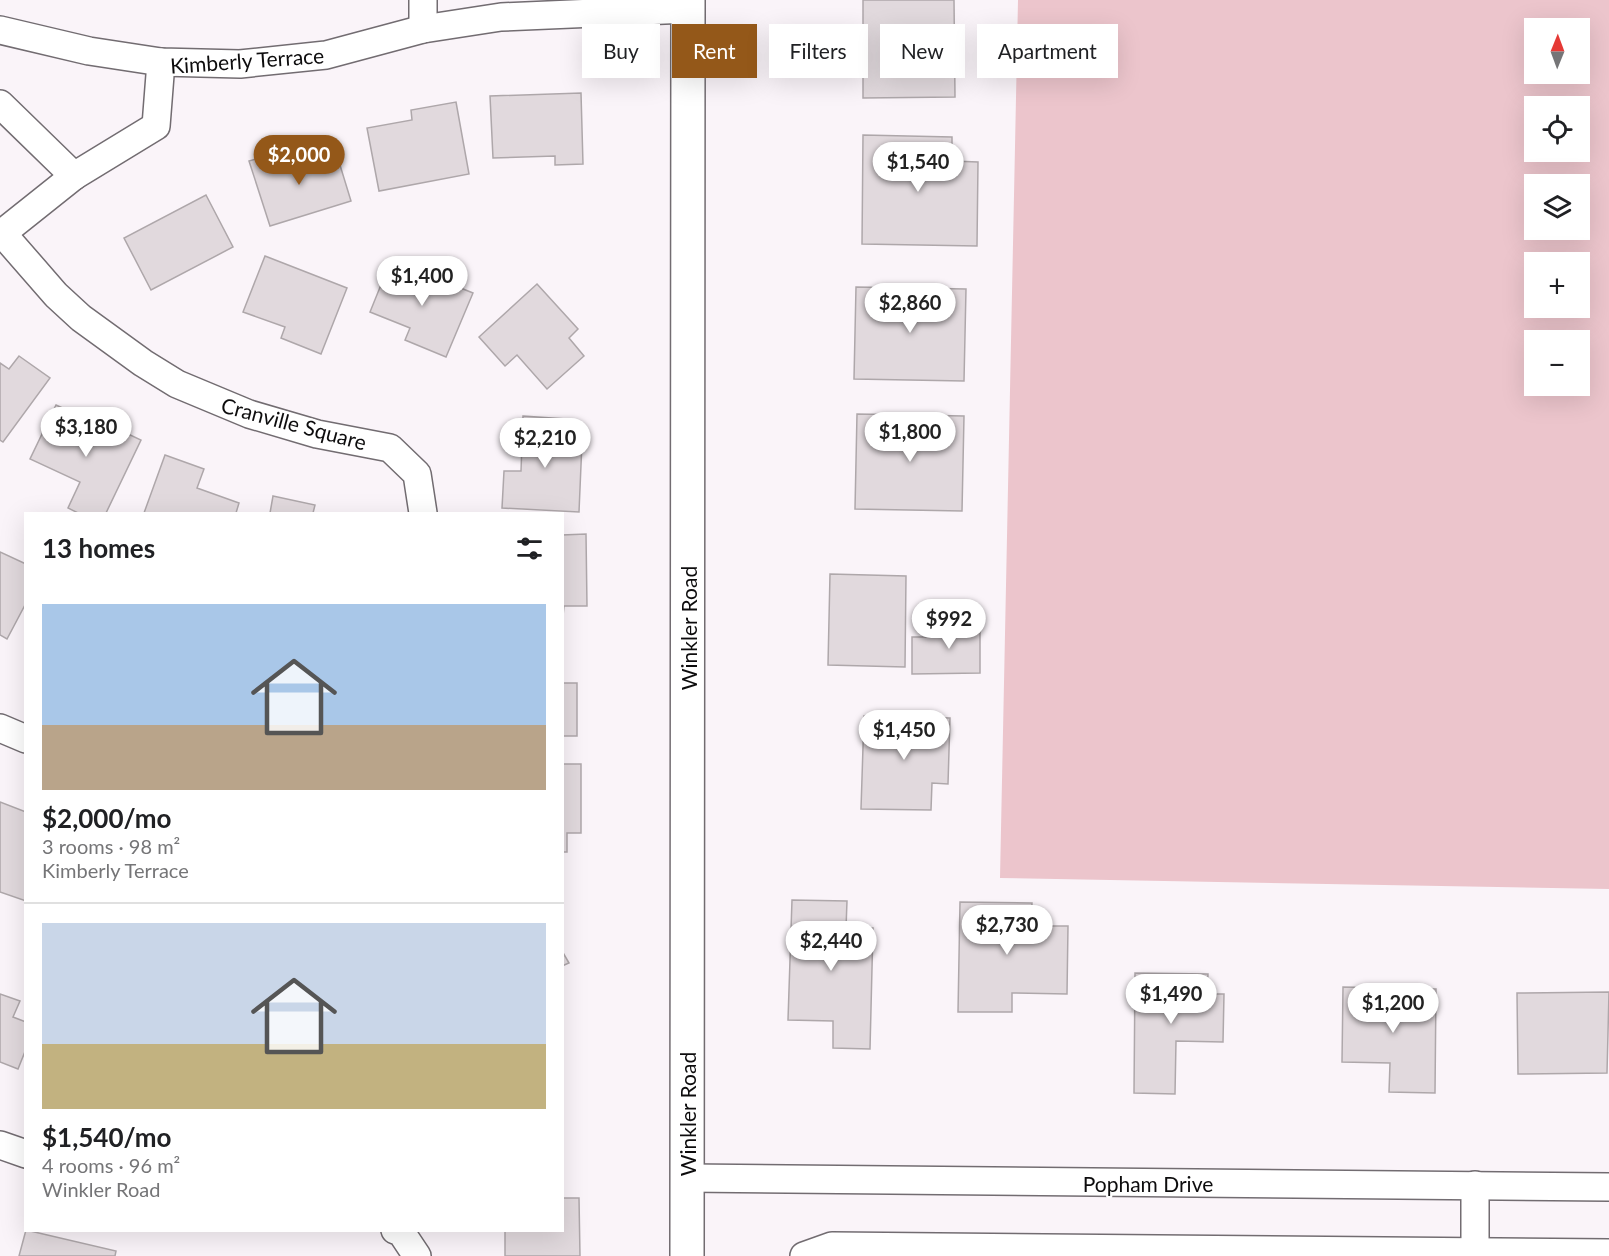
<!DOCTYPE html>
<meta charset="utf-8">
<style>
:root{--surface:#fff;--page:#f6f6f6;--text:#202124;--muted:#757577;--line:#e0e0e0;--accent:#945819}
body{margin:0;font-family:Lato,sans-serif;background:var(--page);color:var(--text);height:100vh;display:flex;flex-direction:column;font-size:22px;white-space:nowrap}
*{box-sizing:border-box;margin:0}
p{font-size:20px;color:var(--muted)}
.icon{flex:none;width:33px;height:33px;fill:none;stroke:currentColor;stroke-width:2;stroke-linecap:round;stroke-linejoin:round}
.map{position:relative;flex:1;overflow:hidden}
.details{position:absolute;left:24px;top:512px;width:540px;height:720px;display:flex;flex-direction:column;background:var(--surface);border-radius:0px;box-shadow:0 6px 24px #0002}
.details>*{flex:none}
.banner{position:absolute;left:582px;top:24px;width:570px;height:54px;display:flex;gap:12px}
.needle{width:39px;rotate:1deg}
.tools{position:absolute;left:1524px;top:18px;display:grid;gap:12px}
.tools a{display:grid;place-items:center;width:66px;height:66px;border-radius:0px;background:var(--surface);box-shadow:0 6px 24px #0002;font-size:30px}
.price{position:absolute;translate:-50% -51px;padding:0 14px;border-radius:21px;background:#fff;color:#222;font-size:20px;line-height:39px;filter:drop-shadow(0 2px 3px #0008)}
.price::after{content:'';position:absolute;left:50%;top:36px;width:18px;height:14px;margin-left:-9px;background:inherit;clip-path:polygon(0 0,100% 0,50% 100%)}
.price.current{background:var(--accent);color:#fff}
ul{padding:0;list-style:none}
li{display:grid;align-content:center;gap:12px;height:318px;padding:0 18px}
li+li{border-top:2px solid var(--line)}
li span{display:grid;place-items:center;height:186px;border-radius:0px;color:#555}
li>.icon{margin-inline-start:auto}
span .icon{width:108px;height:108px;fill:#fffc;stroke-width:1}
li b{font-size:26px}
h2{display:flex;justify-content:space-between;align-items:center;height:72px;padding:0 18px;font-size:26px}
.chip{padding:0 21px;border-radius:0px;background:var(--surface);box-shadow:0 6px 24px #0002;font-size:21px;line-height:54px}
.chip.current{background:var(--accent);color:#fff}
.map>svg:first-child{display:block}
</style>
<div class="map">
<svg width="1609" height="1256" viewBox="0 0 1609 1256">
<rect width="100%" height="100%" fill="#faf4f9"/>
<path fill="#ecc5cc" fill-rule="evenodd" d="M1018 0H1609V889L1000 878ZM1534 28H1580V74H1534ZM1534 106H1580V152H1534ZM1534 184H1580V230H1534ZM1534 262H1580V308H1534ZM1534 340H1580V386H1534Z"/>
<g fill="#e1d9dd" stroke="#aea7aa" stroke-width="1.5">
<path d="M863 0H954L955 97 863 98Z"/>
<path d="M581 93 583 164 555 165V156L493 158 490 96Z"/>
<path d="M456 102 469 174 379 191 367 128 412 120 411 110Z"/>
<path d="M863 135 952 137V161L978 162 977 246 862 244Z"/>
<path d="M286 150 292 166 336 152 351 201 270 226 249 161Z"/>
<path d="M206 195 233 247 151 290 124 238Z"/>
<path d="M265 256 347 288 321 354 281 338 285 327 243 312Z"/>
<path d="M391 260 473 293 446 357 405 340 410 328 370 312Z"/>
<path d="M537 284 578 329 569 338 584 356 547 389 517 355 505 366 479 337Z"/>
<path d="M856 287 966 289 964 381 854 379Z"/>
<path d="M19 356 50 378 3 442 0 440V363L9 369Z"/>
<path d="M56 405 105 428 107 424 141 440 106 513H78L68 508 80 482 30 459Z"/>
<path d="M857 414 964 416 962 511 855 509Z"/>
<path d="M523 416 566 419 565 441 582 442 579 512 502 508 504 471H521Z"/>
<path d="M165 455 204 469 197 488 239 503 236 513H144Z"/>
<path d="M273 496 315 505 313 513H270Z"/>
<path d="M586 534 587 606H564L562 626V535Z"/>
<path d="M0 552 26 564V603L7 639 0 635Z"/>
<path d="M830 574 906 576 905 667 828 665Z"/>
<path d="M947 619H980V673L912 674V637H947Z"/>
<path d="M562 649 563 683H577V736H562Z"/>
<path d="M864 716 950 718 948 784 932 783 931 810 861 809Z"/>
<path d="M562 764H581V833H567V852H562Z"/>
<path d="M0 802 26 812V901L0 892Z"/>
<path d="M792 900 847 901 846 928H873L870 1049 833 1048V1021L788 1020Z"/>
<path d="M960 902 1032 903 1031 926H1068L1067 994 1012 993V1012H958Z"/>
<path d="M562 951 569 963 562 966Z"/>
<path d="M1135 973 1208 974 1207 994H1224L1223 1042 1176 1041 1175 1094 1134 1093Z"/>
<path d="M1343 987 1436 989 1435 1093 1389 1092 1390 1063 1342 1062Z"/>
<path d="M1609 992 1607 1073 1518 1074 1517 993Z"/>
<path d="M0 994 20 1001 13 1017 26 1022V1049L18 1069 0 1062Z"/>
<path d="M562 1198H579L580 1256H505V1230H562Z"/>
<path d="M26 1230 116 1251 115 1256H19Z"/>
</g>
<g fill="none" stroke-linecap="round" stroke-linejoin="round">
<g stroke="#726c71" stroke-width="30">
<g id="street">
<path d="M423 29V0"/>
<path d="M0 30 89 51 161 62 240 64 326 55 423 29 501 17 688 9"/>
<path d="M0 104 74 176"/>
<path d="M2 233 56 295 81 318 143 363 177 384 249 414 317 434 390 448 417 474 423 513"/>
<path d="M0 235 74 176 156 126 161 62"/>
<path d="M0 728 26 739"/>
<path d="M0 1145 26 1154"/>
<path d="M687 1178 1609 1187"/>
<path d="M1475 1185V1256"/>
<path d="M395 1230 401 1232 417 1256"/>
<path d="M804 1256 832 1246 1609 1253"/>
</g>
</g>
<g stroke="#726c71" stroke-width="36">
<path id="secondary" d="M687 1256 688 0"/>
</g>
<use href="#street" stroke="#fff" stroke-width="27"/>
<use href="#secondary" stroke="#fff" stroke-width="33"/>
</g>
<g text-anchor="middle" dominant-baseline="central" stroke-width="4.5" stroke-linejoin="round" paint-order="stroke">
<g font-size="21" fill="#0d0c0d" stroke="#fff">
<text transform="translate(247 60) rotate(-4)">Kimberly Terrace</text>
<text transform="translate(294 423) rotate(15)">Cranville Square</text>
<text transform="translate(688 628) rotate(-90)">Winkler Road</text>
<text transform="translate(687 1114) rotate(-90)">Winkler Road</text>
<text x="1148" y="1183">Popham Drive</text>
</g>
</g>
</svg>
<div class="tools">
<a><svg class="needle" viewBox="-14 -14 28 28"><path d="M0-13l5 13h-10z" fill="#e53935"/><path d="M0 13l5-13h-10z" fill="#757577"/></svg></a>
<a><svg class="icon" aria-label="locate" viewBox="0 0 24 24"><circle cx="12" cy="12" r="6"/><path d="M12 2v4M12 18v4M2 12h4M18 12h4"/></svg></a>
<a><svg class="icon" aria-label="layers" viewBox="0 0 24 24"><path d="M12 4l9 5-9 5-9-5zM3 14l9 5 9-5"/></svg></a>
<a>+</a>
<a>−</a>
</div>
<b class="price current" style="left:299px;top:186px">$2,000</b>
<b class="price" style="left:918px;top:193px">$1,540</b>
<b class="price" style="left:422px;top:307px">$1,400</b>
<b class="price" style="left:910px;top:334px">$2,860</b>
<b class="price" style="left:86px;top:458px">$3,180</b>
<b class="price" style="left:910px;top:463px">$1,800</b>
<b class="price" style="left:545px;top:469px">$2,210</b>
<b class="price" style="left:949px;top:650px">$992</b>
<b class="price" style="left:904px;top:761px">$1,450</b>
<b class="price" style="left:1007px;top:956px">$2,730</b>
<b class="price" style="left:831px;top:972px">$2,440</b>
<b class="price" style="left:1171px;top:1025px">$1,490</b>
<b class="price" style="left:1393px;top:1034px">$1,200</b>
<div class="banner">
<a class="chip">Buy</a>
<a class="chip current">Rent</a>
<a class="chip">Filters</a>
<a class="chip">New</a>
<a class="chip">Apartment</a>
</div>
<section class="details">
<h2>13 homes<svg class="icon" aria-label="filters" viewBox="0 0 24 24"><path d="M4 7h16M4 17h16"/><circle cx="9" cy="7" r="2"/><circle cx="15" cy="17" r="2"/></svg></h2>
<ul>
<li><span style="background:linear-gradient(#a9c7e8 65%,#b9a48a 0)"><svg class="icon" aria-label="home" viewBox="0 0 24 24"><path d="M3 11l9-7 9 7M6 9v11h12V9"/></svg></span><div><b>$2,000/mo</b><p>3 rooms · 98 m²</p><p>Kimberly Terrace</p></div></li>
<li><span style="background:linear-gradient(#c9d6e8 65%,#c2b280 0)"><svg class="icon" aria-label="home" viewBox="0 0 24 24"><path d="M3 11l9-7 9 7M6 9v11h12V9"/></svg></span><div><b>$1,540/mo</b><p>4 rooms · 96 m²</p><p>Winkler Road</p></div></li>
</ul>
</section>
</div>
